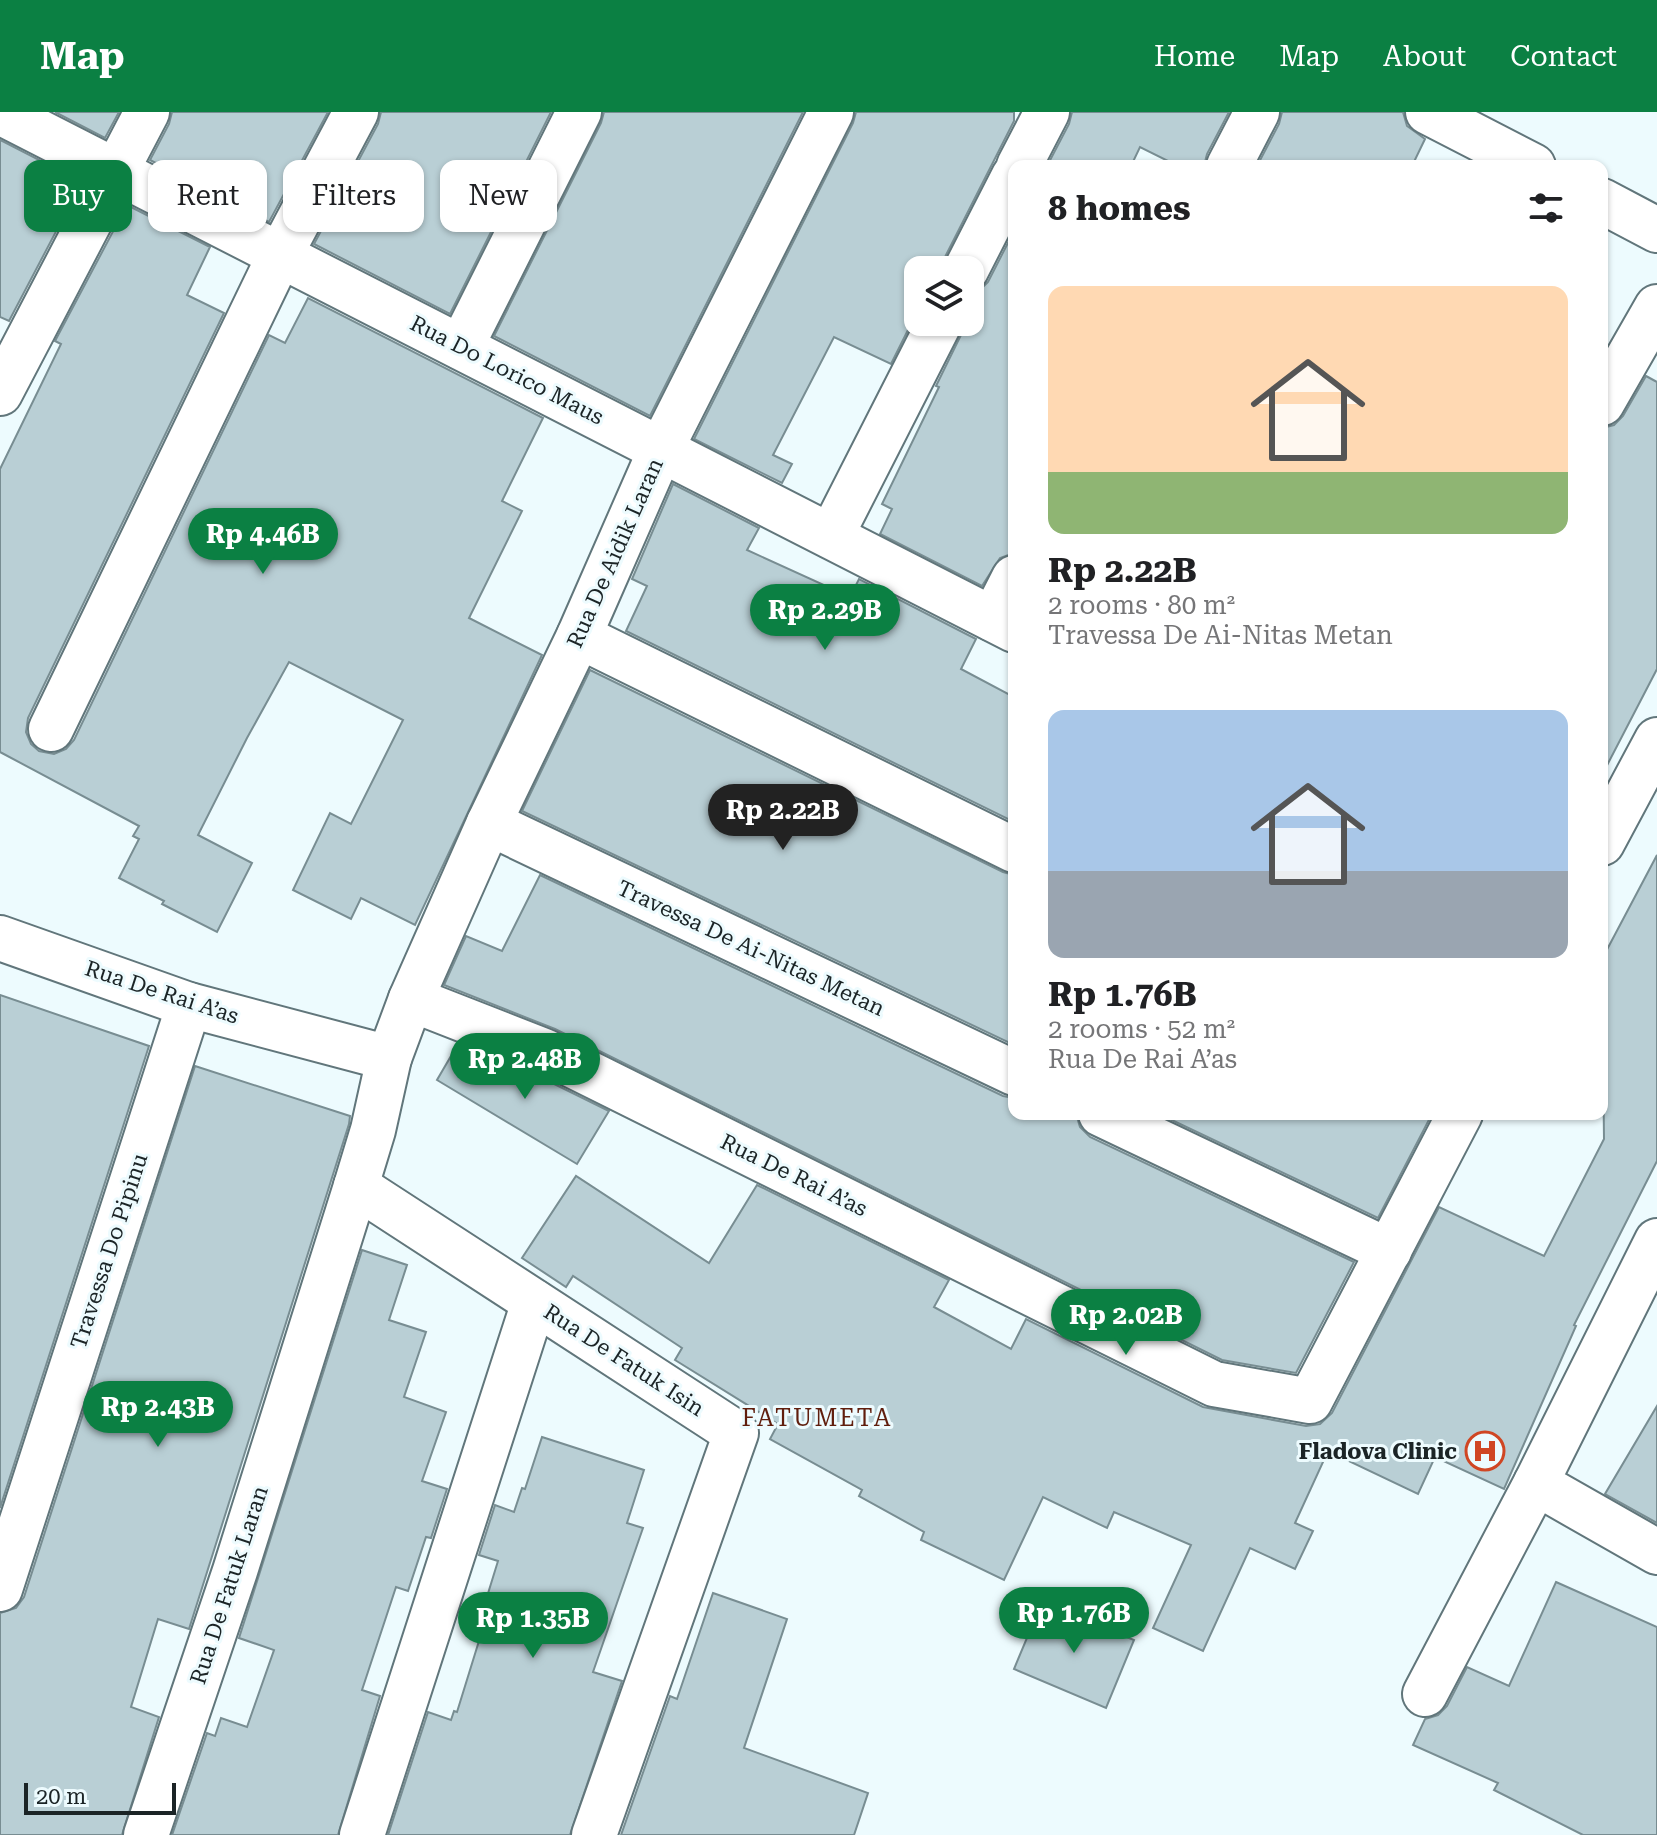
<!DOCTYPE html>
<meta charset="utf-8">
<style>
:root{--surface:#fff;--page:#f6f6f6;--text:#202124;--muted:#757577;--accent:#0b8043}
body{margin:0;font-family:"Roboto Serif",serif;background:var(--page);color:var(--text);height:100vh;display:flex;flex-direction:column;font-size:30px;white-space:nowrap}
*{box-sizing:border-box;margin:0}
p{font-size:26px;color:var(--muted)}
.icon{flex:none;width:44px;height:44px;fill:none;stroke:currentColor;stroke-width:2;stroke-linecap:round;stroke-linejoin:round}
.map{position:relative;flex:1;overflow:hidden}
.details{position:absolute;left:1008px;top:48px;width:600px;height:960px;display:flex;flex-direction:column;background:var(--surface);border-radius:16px;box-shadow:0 2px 6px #0004}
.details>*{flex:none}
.guide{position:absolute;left:24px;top:48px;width:760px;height:72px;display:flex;gap:16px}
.tools{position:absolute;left:904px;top:144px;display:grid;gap:16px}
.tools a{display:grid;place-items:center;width:80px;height:80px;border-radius:16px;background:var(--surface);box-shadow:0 2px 6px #0004;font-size:40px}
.scale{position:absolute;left:24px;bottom:20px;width:152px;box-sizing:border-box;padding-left:8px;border:4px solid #1b2426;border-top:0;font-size:22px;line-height:28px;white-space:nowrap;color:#1b2426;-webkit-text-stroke:6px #edfbfe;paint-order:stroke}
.price{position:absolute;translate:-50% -68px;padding:0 18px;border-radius:28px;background:var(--accent);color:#fff;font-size:26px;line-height:52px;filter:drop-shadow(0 2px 4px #0008)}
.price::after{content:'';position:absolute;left:50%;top:48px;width:24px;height:18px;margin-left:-12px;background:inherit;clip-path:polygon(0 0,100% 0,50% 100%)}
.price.selected{background:#222;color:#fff}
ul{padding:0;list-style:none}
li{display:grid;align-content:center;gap:16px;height:424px;padding:0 40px}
li span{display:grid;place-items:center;height:248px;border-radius:16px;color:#555}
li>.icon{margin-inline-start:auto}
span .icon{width:144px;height:144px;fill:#fffc;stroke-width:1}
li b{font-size:34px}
h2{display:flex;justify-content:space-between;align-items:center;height:96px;padding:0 40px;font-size:34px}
.tag{padding:0 28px;border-radius:16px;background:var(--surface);box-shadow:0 2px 6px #0004;font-size:28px;line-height:72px}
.tag.selected{background:var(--accent);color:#fff}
header{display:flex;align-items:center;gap:48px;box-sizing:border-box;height:112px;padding:0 40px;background:var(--accent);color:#fff}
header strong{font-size:38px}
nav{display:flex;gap:44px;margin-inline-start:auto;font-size:28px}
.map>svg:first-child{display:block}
</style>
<header>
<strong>Map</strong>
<nav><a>Home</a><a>Map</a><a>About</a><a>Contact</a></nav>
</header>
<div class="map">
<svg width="1657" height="1723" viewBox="0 0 1657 1723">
<rect width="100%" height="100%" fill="#edfbfe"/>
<g fill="#b9cfd5" stroke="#788d92" stroke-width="2">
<path d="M55 0H119L105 26Z"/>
<path d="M172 0H328L269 110 150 48 169 12Z"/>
<path d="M381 0H551L450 202 314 132 378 12Z"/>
<path d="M604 0H803L650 304 494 224 601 11Z"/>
<path d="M856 0H1014V9L944 147 941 158H918V198L891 252 834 225 773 343 792 352 782 371 694 327 853 11Z"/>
<path d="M1072 0H1229L1207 42 1204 54H1178L1140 35 1131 54H1047L1069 12Z"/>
<path d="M1282 0H1403L1407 14 1425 27 1412 54H1257L1279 12Z"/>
<path d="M0 28 82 70 9 209 0 205Z"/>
<path d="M127 93 210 135 187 183 224 201 28 606 26 620 31 632 39 639 54 642 66 637 74 628 269 223 285 231 308 186 543 306 502 389 522 399 469 506 542 543 415 813 361 786 351 807 293 778 330 701 351 712 403 608 289 550 247 626 198 723 252 751 217 820 162 792 164 789 119 766 139 727 133 724 139 714 0 640V357L61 232 55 229Z"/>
<path d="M1014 119V441L1000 446 982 474 880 422 892 397 882 392 939 275 936 274 962 221 965 210H970V182L980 178 988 170Z"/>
<path d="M1646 264 1657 270V557L1602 663V316L1614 313 1623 304Z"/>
<path d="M673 372 759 416 747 438 850 485 859 467 976 527 961 557 1014 585V710L626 519 647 474 632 467Z"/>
<path d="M590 558 1003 760 1014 763V933L522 699Z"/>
<path d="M1657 743V1049L1574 1213 1576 1214 1504 1377 1435 1345 1418 1382 1328 1339 1295 1411 1313 1419 1295 1457 1250 1436 1203 1539 1153 1516 1191 1433 1114 1400 1107 1416 1043 1385 1004 1468 921 1428 924 1420 859 1384 862 1378 770 1327 778 1312 675 1248 682 1236 573 1164 566 1175 522 1146 576 1064 709 1151 757 1073 949 1168 934 1195 1011 1237 1026 1207 1203 1295 1306 1314 1320 1312 1332 1301 1439 1095 1544 1144 1604 1027 1602 847Z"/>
<path d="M540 763 1003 984 1014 986V1002H1076L1080 1015 1090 1025 1354 1150 1296 1261 1222 1248 555 917 444 873 466 824 502 839Z"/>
<path d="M0 883 149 934 0 1396Z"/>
<path d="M458 932 534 962 609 999 577 1052 437 968Z"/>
<path d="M195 954 350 1004 349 1012 189 1517 158 1507 131 1595 159 1605 122 1723H0V1501L16 1496 24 1485Z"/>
<path d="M1159 1002H1432L1378 1106Z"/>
<path d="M362 1138 407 1153 389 1208 426 1220 404 1285 446 1300 422 1369 447 1377 431 1426 426 1425 408 1479 396 1475 362 1578 380 1584 338 1723H172L207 1621 215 1624 221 1606 247 1615 274 1538 239 1526Z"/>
<path d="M1657 1294V1411L1605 1382Z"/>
<path d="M542 1325 644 1358 627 1411 643 1416 593 1560 622 1569 570 1723H388L428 1600 451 1608 454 1599 457 1600 487 1503 482 1501 498 1449 479 1443 495 1393 514 1400 522 1376 525 1377Z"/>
<path d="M1556 1470 1657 1515V1723H1583L1494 1678 1498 1671 1413 1633 1425 1607 1438 1603 1447 1594 1467 1555 1509 1574Z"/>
<path d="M713 1481 787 1507 744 1636 868 1681 854 1723H621L670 1584 677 1587Z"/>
<path d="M1042 1490 1134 1528 1106 1596 1014 1557Z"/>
</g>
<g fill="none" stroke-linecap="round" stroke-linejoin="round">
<g stroke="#61767b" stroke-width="48">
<g id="minor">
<path d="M0 0 1014 518"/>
<path d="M1428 0 1533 54"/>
<path d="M1019 54 1047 0"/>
<path d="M1229 54 1257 0"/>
<path d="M1602 89 1657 118"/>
<path d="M966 158 1014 64"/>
<path d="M461 235 579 0"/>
<path d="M0 281 147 0"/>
<path d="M1602 291 1657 195"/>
<path d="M831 424 940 210"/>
<path d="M993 507 1014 466"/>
<path d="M579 524 1014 738"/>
<path d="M51 617 280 143 356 0"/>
<path d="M489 711 1014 961"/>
<path d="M1602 731 1657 628"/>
<path d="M0 826 189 893 389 946 411 887 544 939 1214 1272 1310 1289 1460 1002"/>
<path d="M411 887 489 711 579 524 661 337 831 0"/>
<path d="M1101 1002 1389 1139"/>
<path d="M356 1074 736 1321 594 1723"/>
<path d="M1657 1129 1536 1371 1657 1440"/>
<path d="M0 1477 189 893"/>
<path d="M1425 1582 1536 1371"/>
<path d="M146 1723 235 1459 356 1074 373 1018 389 946"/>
<path d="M362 1723 534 1190"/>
</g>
</g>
<use href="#minor" stroke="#fff" stroke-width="44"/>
</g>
<defs>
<g id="hospital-ring" transform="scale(2)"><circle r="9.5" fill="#edfbfe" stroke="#d04623" stroke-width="1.5"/><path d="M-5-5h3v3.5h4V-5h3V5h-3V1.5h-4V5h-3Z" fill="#d04623"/></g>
</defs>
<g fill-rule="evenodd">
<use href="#hospital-ring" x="1485" y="1339"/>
</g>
<g text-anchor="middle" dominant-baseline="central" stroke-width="6" stroke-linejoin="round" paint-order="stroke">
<g font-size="22" fill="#1b2426" stroke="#edfbfe">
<text transform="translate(507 258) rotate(27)">Rua Do Lorico Maus</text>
<text transform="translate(615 441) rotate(-66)">Rua De Aidik Laran</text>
<text transform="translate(751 836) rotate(25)">Travessa De Ai-Nitas Metan</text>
<text transform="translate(162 880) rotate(18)">Rua De Rai A’as</text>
<text transform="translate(794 1063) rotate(26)">Rua De Rai A’as</text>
<text transform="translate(109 1139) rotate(-72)">Travessa Do Pipinu</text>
<text transform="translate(624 1248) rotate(33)">Rua De Fatuk Isin</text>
<text transform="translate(229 1473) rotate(-72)">Rua De Fatuk Laran</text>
</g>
<g font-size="22" font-weight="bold" fill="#1b2426" stroke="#edfbfe" text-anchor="end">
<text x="1457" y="1339">Fladova Clinic</text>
</g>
<g font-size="24" letter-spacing="2" fill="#601e0d" stroke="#edfbfe">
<text x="817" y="1306">FATUMETA</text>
</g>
</g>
</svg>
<div class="tools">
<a><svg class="icon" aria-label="layers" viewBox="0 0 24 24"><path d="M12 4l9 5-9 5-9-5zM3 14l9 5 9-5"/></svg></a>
</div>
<div class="scale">20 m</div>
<b class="price" style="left:263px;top:464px">Rp 4.46B</b>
<b class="price" style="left:825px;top:540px">Rp 2.29B</b>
<b class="price selected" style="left:783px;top:740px">Rp 2.22B</b>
<b class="price" style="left:525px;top:989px">Rp 2.48B</b>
<b class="price" style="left:1126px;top:1245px">Rp 2.02B</b>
<b class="price" style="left:158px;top:1337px">Rp 2.43B</b>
<b class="price" style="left:1074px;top:1543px">Rp 1.76B</b>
<b class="price" style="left:533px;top:1548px">Rp 1.35B</b>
<div class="guide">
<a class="tag selected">Buy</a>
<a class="tag">Rent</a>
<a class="tag">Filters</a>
<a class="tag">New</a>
</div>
<section class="details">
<h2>8 homes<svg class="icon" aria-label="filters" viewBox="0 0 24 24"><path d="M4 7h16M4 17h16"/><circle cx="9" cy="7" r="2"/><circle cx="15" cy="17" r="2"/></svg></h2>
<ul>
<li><span style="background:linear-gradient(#ffd9b3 75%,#8fb573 0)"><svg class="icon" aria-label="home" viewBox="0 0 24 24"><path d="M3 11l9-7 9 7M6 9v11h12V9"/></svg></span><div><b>Rp 2.22B</b><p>2 rooms · 80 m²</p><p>Travessa De Ai-Nitas Metan</p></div></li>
<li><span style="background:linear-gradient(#a9c7e8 65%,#9aa5b1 0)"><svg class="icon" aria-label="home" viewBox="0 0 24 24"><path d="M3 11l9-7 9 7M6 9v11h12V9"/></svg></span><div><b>Rp 1.76B</b><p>2 rooms · 52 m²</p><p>Rua De Rai A’as</p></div></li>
</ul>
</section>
</div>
